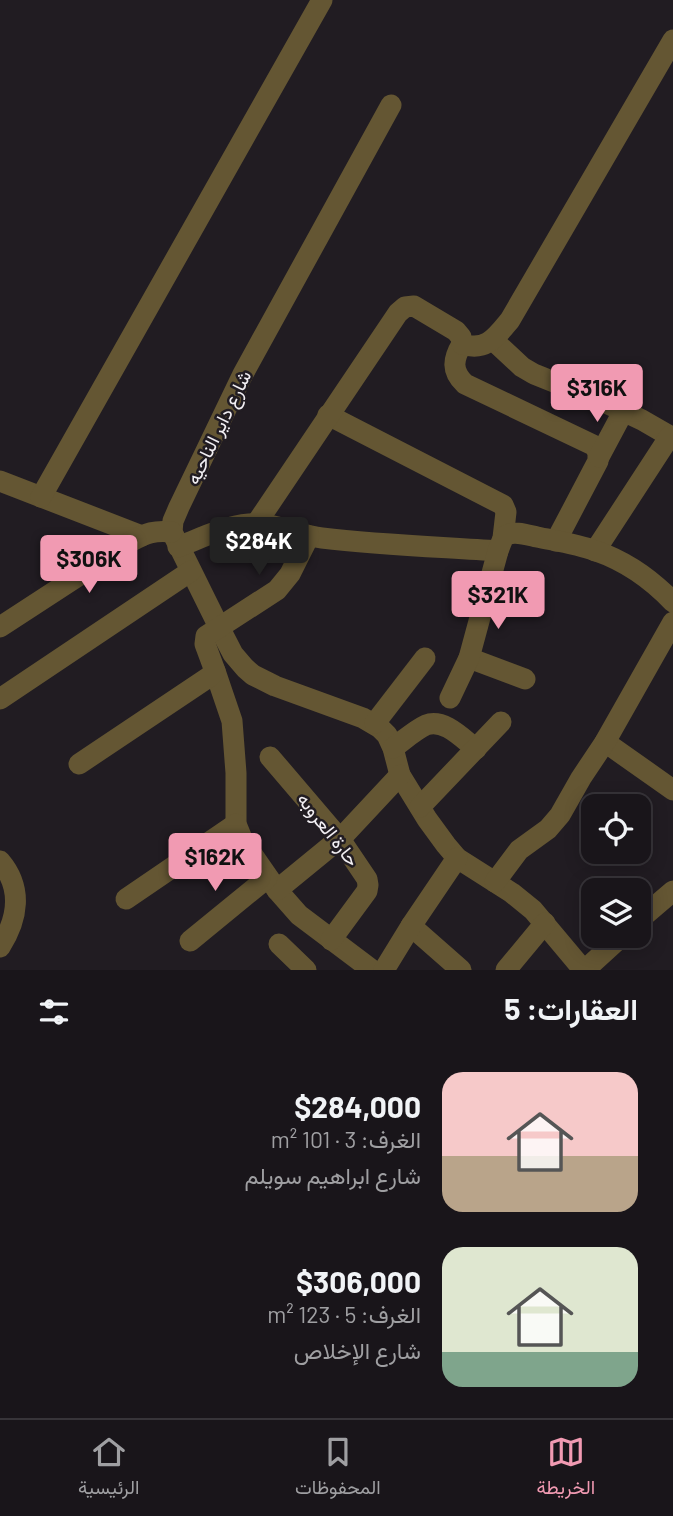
<!DOCTYPE html>
<html lang="ar">
<meta charset="utf-8">
<style>
:root{--surface:#19151a;--page:#262227;--text:#f1f3f6;--muted:#9f9fa2;--line:#373439;--accent:#f19ab2}
body{margin:0;font-family:Barlow,Vazirmatn,sans-serif;background:var(--page);color:var(--text);direction:rtl;height:100vh;display:flex;flex-direction:column;font-size:26px;white-space:nowrap}
*{box-sizing:border-box;margin:0}
p{font-size:23px;color:var(--muted)}
.icon{flex:none;width:38px;height:38px;fill:none;stroke:currentColor;stroke-width:2;stroke-linecap:round;stroke-linejoin:round}
.map{position:relative;height:970px;overflow:hidden;direction:ltr}
.side{display:flex;flex-direction:column;background:var(--surface);flex:1}
.side>*{flex:none}
.controls{position:absolute;left:581px;top:794px;display:grid;gap:14px}
.controls a{display:grid;place-items:center;width:70px;height:70px;border-radius:14px;background:var(--surface);box-shadow:0 4px 18px #0003,0 0 0 2px var(--line);font-size:35px}
.price{position:absolute;translate:-50% -60px;padding:0 16px;border-radius:7px;background:var(--accent);color:#111;font-size:23px;line-height:46px;filter:drop-shadow(0 2px 4px #0008)}
.price::after{content:'';position:absolute;left:50%;top:42px;width:21px;height:16px;margin-left:-10px;background:inherit;clip-path:polygon(0 0,100% 0,50% 100%)}
.price.on{background:#222;color:#fff}
ul{padding:0;list-style:none}
li{display:flex;align-items:center;gap:21px;height:175px;padding:0 35px}
li span{display:grid;place-items:center;flex:none;width:196px;height:140px;border-radius:21px;color:#555}
li>.icon{margin-inline-start:auto}
span .icon{width:84px;height:84px;fill:#fffc;stroke-width:1}
li b{font-size:30px}
h2{display:flex;justify-content:space-between;align-items:center;height:84px;padding:0 35px;font-size:30px}
.dock{display:flex;justify-content:space-around;align-items:center;height:98px;border-top:2px solid var(--line);background:var(--surface);font-size:19px;color:var(--muted)}
.dock a{display:grid;justify-items:center;gap:4px}
.dock .on{color:var(--accent)}
.map>svg:first-child{display:block}
</style>
<div class="map">
<svg width="673" height="970" viewBox="0 0 673 970">
<rect width="100%" height="100%" fill="#211c22"/>
<g fill="none" stroke-linecap="round" stroke-linejoin="round">
<g stroke="#645633" stroke-width="21">
<path d="M391 105 243 374 179 507 173 521 172 532 219 627 233 654 245 668 253 675 275 686 363 718 380 728 387 735 393 748 400 775 427 819 446 845 457 858 512 893 533 910 580 966 588 967 622 936"/>
<path d="M493 340 522 367 534 374 604 402 642 420 673 438"/>
<path d="M462 344C453 359 451 371 465 384L595 446 598 453V461L556 541"/>
<path d="M328 415 503 505 506 512 503 538"/>
<path d="M599 457 623 412"/>
<path d="M0 481 142 536"/>
<path d="M41 497 322 0"/>
<path d="M256 524 398 313 405 307 414 306 456 331 461 337 462 344C486 352 496 337 510 320L673 40"/>
<path d="M178 547C201 538 225 526 249 524 274 522 298 535 322 538 381 545 440 547 498 551"/>
<path d="M595 551 670 436"/>
<path d="M0 627 132 541C146 533 155 530 172 532"/>
<path d="M469 658 525 679"/>
<path d="M215 671 232 721 236 773V824L243 841 277 890 299 915 372 970"/>
<path d="M450 698 469 658 498 551C500 546 502 539 505 536 513 530 528 535 537 537 556 541 577 544 596 551 625 561 652 580 673 602"/>
<path d="M0 699 191 571"/>
<path d="M375 723 425 658"/>
<path d="M605 742 673 790"/>
<path d="M393 748C403 741 415 730 426 725 444 718 463 739 476 749"/>
<path d="M270 757 340 839 367 879 368 885 367 891 331 940"/>
<path d="M79 764 209 677 215 671 205 644 206 636 277 590 290 574 309 536"/>
<path d="M420 807 501 722"/>
<path d="M0 861C23 888 18 919 0 947"/>
<path d="M495 882 519 850 548 829 560 815 581 778 605 742 673 622"/>
<path d="M277 890 343 836 400 775"/>
<path d="M126 899 236 824"/>
<path d="M639 920 673 891"/>
<path d="M411 926 461 970"/>
<path d="M190 941 267 878"/>
<path d="M279 944 306 970"/>
<path d="M384 970 411 926 457 858"/>
<path d="M506 970 545 923"/>
</g>
</g>
<g text-anchor="middle" dominant-baseline="central" stroke-width="5" stroke-linejoin="round" paint-order="stroke">
<g font-size="19" fill="#f2eff3" stroke="#211c22">
<text transform="translate(218 427) rotate(-64)">شارع داير الناحيه</text>
<text transform="translate(329 829) rotate(52)">حارة العروبه</text>
</g>
</g>
</svg>
<div class="controls">
<a><svg class="icon" aria-label="locate" viewBox="0 0 24 24"><circle cx="12" cy="12" r="6"/><path d="M12 2v4M12 18v4M2 12h4M18 12h4"/></svg></a>
<a><svg class="icon" aria-label="layers" viewBox="0 0 24 24"><path d="M12 4l9 5-9 5-9-5zM3 14l9 5 9-5"/></svg></a>
</div>
<b class="price" style="left:597px;top:424px">$316K</b>
<b class="price on" style="left:259px;top:577px">$284K</b>
<b class="price" style="left:89px;top:595px">$306K</b>
<b class="price" style="left:498px;top:631px">$321K</b>
<b class="price" style="left:215px;top:893px">$162K</b>
</div>
<section class="side">
<h2>العقارات: 5<svg class="icon" aria-label="filters" viewBox="0 0 24 24"><path d="M4 7h16M4 17h16"/><circle cx="9" cy="7" r="2"/><circle cx="15" cy="17" r="2"/></svg></h2>
<ul>
<li><span style="background:linear-gradient(#f6c9c9 60%,#b9a48a 0)"><svg class="icon" aria-label="home" viewBox="0 0 24 24"><path d="M3 11l9-7 9 7M6 9v11h12V9"/></svg></span><div><b>$284,000</b><p>الغرف: 3 · 101 m²</p><p>شارع ابراهيم سويلم</p></div></li>
<li><span style="background:linear-gradient(#dfe7d0 75%,#7fa58c 0)"><svg class="icon" aria-label="home" viewBox="0 0 24 24"><path d="M3 11l9-7 9 7M6 9v11h12V9"/></svg></span><div><b>$306,000</b><p>الغرف: 5 · 123 m²</p><p>شارع الإخلاص</p></div></li>
</ul>
</section>
<nav class="dock">
<a class="on"><svg class="icon" aria-label="map" viewBox="0 0 24 24"><path d="M3 6l6-2 6 2 6-2v14l-6 2-6-2-6 2zM9 4v14M15 6v14"/></svg>الخريطة</a>
<a><svg class="icon" aria-label="saved" viewBox="0 0 24 24"><path d="M7 4h10v16l-5-4-5 4z"/></svg>المحفوظات</a>
<a><svg class="icon" aria-label="home" viewBox="0 0 24 24"><path d="M3 11l9-7 9 7M6 9v11h12V9"/></svg>الرئيسية</a>
</nav>
